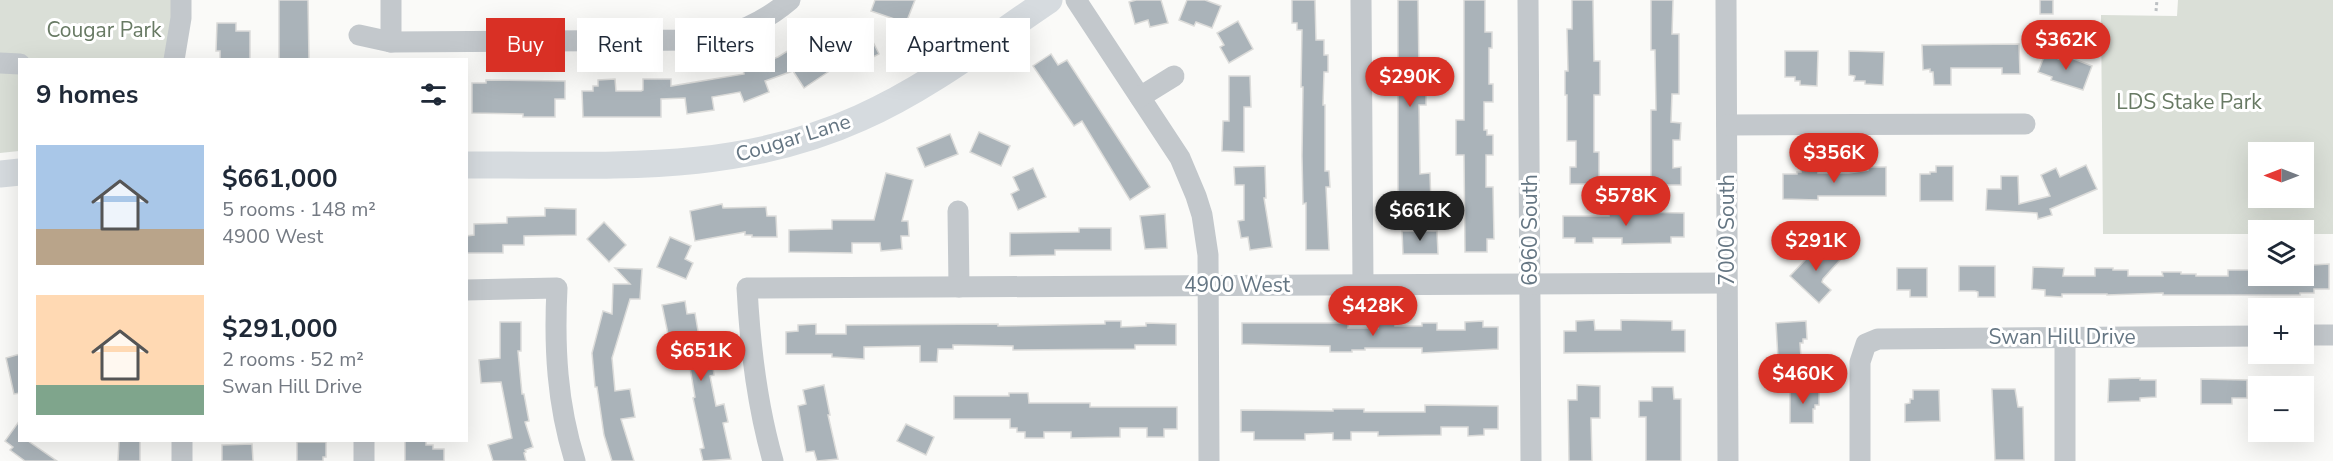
<!DOCTYPE html>
<meta charset="utf-8">
<style>
:root{--surface:#fff;--page:#f6f6f7;--text:#1f2937;--muted:#747a83;--accent:#d93025}
body{margin:0;font-family:"Nunito Sans",sans-serif;background:var(--page);color:var(--text);height:100vh;display:flex;flex-direction:column;font-size:22px;white-space:nowrap}
*{box-sizing:border-box;margin:0}
p{font-size:20px;color:var(--muted)}
.icon{flex:none;width:33px;height:33px;fill:none;stroke:currentColor;stroke-width:2;stroke-linecap:round;stroke-linejoin:round}
.map{position:relative;flex:1;overflow:hidden}
.panel{position:absolute;left:18px;top:58px;width:450px;height:384px;display:flex;flex-direction:column;background:var(--surface);border-radius:0px;box-shadow:0 6px 24px #0002}
.panel>*{flex:none}
.top-card{position:absolute;left:486px;top:18px;width:570px;height:54px;display:flex;gap:12px}
.needle{width:39px;rotate:270deg}
.fabs{position:absolute;left:2248px;top:142px;display:grid;gap:12px}
.fabs a{display:grid;place-items:center;width:66px;height:66px;border-radius:0px;background:var(--surface);box-shadow:0 6px 24px #0002;font-size:30px}
.price{position:absolute;translate:-50% -51px;padding:0 14px;border-radius:21px;background:var(--accent);color:#fff;font-size:20px;line-height:39px;filter:drop-shadow(0 2px 3px #0008)}
.price::after{content:'';position:absolute;left:50%;top:36px;width:18px;height:14px;margin-left:-9px;background:inherit;clip-path:polygon(0 0,100% 0,50% 100%)}
.price.current{background:#222;color:#fff}
ul{padding:0;list-style:none}
li{display:flex;align-items:center;gap:18px;height:150px;padding:0 18px}
li span{display:grid;place-items:center;flex:none;width:168px;height:120px;border-radius:0px;color:#555}
li>.icon{margin-inline-start:auto}
span .icon{width:72px;height:72px;fill:#fffc;stroke-width:1}
li b{font-size:26px}
h2{display:flex;justify-content:space-between;align-items:center;height:72px;padding:0 18px;font-size:26px}
.pill{padding:0 21px;border-radius:0px;background:var(--surface);box-shadow:0 6px 24px #0002;font-size:21px;line-height:54px}
.pill.current{background:var(--accent);color:#fff}
.map>svg:first-child{display:block}
</style>
<div class="map">
<svg width="2333" height="461" viewBox="0 0 2333 461">
<rect width="100%" height="100%" fill="#fafaf8"/>
<g fill="#dadfd7" fill-rule="evenodd">
<path d="M0 0H172V15L165 60H20L19 151 0 153Z"/>
<path d="M2178 0H2333V234H2304V231H2259V234H2103L2101 15 2177 16ZM2259 153H2304V198H2259Z"/>
</g>
<g fill="#aab3b9" stroke="#dcdcda" stroke-width="1.5">
<path d="M279 0H308L309 60H279Z"/>
<path d="M875 0H915L906 23 871 11Z"/>
<path d="M1136 0H1161L1168 23 1150 27 1148 20 1135 24 1129 2Z"/>
<path d="M1187 0H1205L1221 6 1212 28 1196 22 1194 26 1179 20Z"/>
<path d="M1292 0H1315L1316 40H1324V55H1328V72H1324L1323 105H1325V171H1329L1330 187H1326L1329 250H1306V203L1303 204 1302 156 1303 87H1301L1302 30H1297V23H1292Z"/>
<path d="M1398 0H1418L1419 71H1422V87H1426V105H1419L1420 174 1430 173 1431 206H1408V193H1398Z"/>
<path d="M1464 0H1485V32H1492V48H1489V84H1493V102H1484V130H1487V135H1493V155H1486V187H1493L1494 239H1487V252H1465L1464 155H1456V120H1464Z"/>
<path d="M1572 0H1593L1594 61H1600V95H1594V152H1599V184H1570V167H1576V141H1567V95H1565V71H1568L1567 29H1572Z"/>
<path d="M1651 0H1673L1672 34H1679V94H1672L1671 122 1681 123 1680 140H1673V168L1681 167V185H1651V110H1656L1655 50H1651Z"/>
<rect x="2040" y="0" width="13" height="14"/>
<path d="M1238 21 1253 49 1229 63 1220 47 1224 45 1217 33Z"/>
<path d="M217 23H236V31H250V60H220V51H216Z"/>
<path d="M866 28 879 54 848 70 843 62 804 88 793 71 765 81 769 92 744 102 740 92 712 97 714 110 687 114 685 98 661 99V117H583L582 91H593V86H598V80L615 79 616 91H641L643 90V79H671V86L744 74 743 70 778 57 797 45 799 49 802 46 804 48 811 44 816 52 847 35 849 37Z"/>
<path d="M2019 44 2020 74H2002V68H1951V85H1934L1933 72H1930V69L1923 70 1922 45Z"/>
<path d="M1785 51H1818L1817 86 1800 85V81H1795V77H1785Z"/>
<path d="M1849 51 1884 52 1883 85 1865 84V81H1854L1855 76 1849 75Z"/>
<path d="M1051 54 1058 65 1067 60 1150 187 1130 200 1082 121 1074 126 1033 66Z"/>
<path d="M2045 54 2059 59 2061 54 2092 66 2083 90 2051 80 2052 77 2038 72Z"/>
<path d="M1229 76H1250L1251 107H1244V152L1222 151 1223 121H1229Z"/>
<path d="M486 80 565 81V99H555V117H523V114L472 113V83H486Z"/>
<path d="M979 132 1010 146 1001 166 970 152Z"/>
<path d="M950 134 958 154 925 167 917 148Z"/>
<path d="M2086 165 2097 189 2050 209 2052 215 2038 219 2037 213 1986 210 1987 189H2001V176H2018L2019 204 2050 196 2041 175 2056 168 2060 177Z"/>
<path d="M1265 166 1266 198H1264L1272 247 1250 250 1248 237 1241 238 1238 221 1244 220V185H1235L1234 167Z"/>
<path d="M1936 166H1953V201H1920V174H1930V172H1936Z"/>
<path d="M1868 167H1886V196H1818V200L1783 199V174H1797V172H1801V168H1818V173H1849L1868 170Z"/>
<path d="M1033 168 1046 197 1018 210 1011 194 1019 190 1013 177Z"/>
<path d="M886 173 913 180 902 221H908L909 236H901L902 249 881 251 880 243H852V253L789 252V230L832 229V220H874Z"/>
<path d="M722 204 723 208 766 207 767 216H776L777 237H752V235H745V232L695 241 690 211Z"/>
<path d="M545 208 576 209V235L524 236V245H503V253H466V236L474 235V224L507 223V217L545 216Z"/>
<path d="M1638 212 1684 213V237H1671V243L1622 244V238H1593V243H1575V238H1563V216H1609V213Z"/>
<path d="M1165 214 1167 248 1145 249 1140 216Z"/>
<path d="M604 222 626 245 609 262 587 239Z"/>
<path d="M1079 228H1111V250H1055V255L1010 256V233L1079 232Z"/>
<path d="M1402 231H1437L1438 254H1403Z"/>
<path d="M670 237 691 246 685 259 693 263 686 279 657 267Z"/>
<path d="M1821 243 1840 260 1823 279 1822 282 1831 290 1819 303 1790 276Z"/>
<path d="M2329 264V289H2314V293H2300V295H2163V293L2107 295V294H2062V297L2045 296V290L2032 289 2033 267 2064 268 2063 276H2095V268H2113V270H2128V276H2163L2162 272H2181V274H2196V276H2228V270H2259V276H2304V268H2312V265Z"/>
<path d="M1959 266H1995V297H1978V292L1975 291H1959Z"/>
<path d="M615 268 642 269 640 299H630L612 358 615 391 630 389 635 417 621 419 634 461H612L604 435 597 387H595L592 353 603 311 612 314 613 284H630Z"/>
<path d="M1897 268H1927V297H1910V290H1897Z"/>
<path d="M685 301 687 314 695 313 700 343 713 342 716 359 712 360 714 375 710 376 716 406 724 404 728 422 723 423 731 459 703 461 700 449 704 448 693 398 695 397 684 332 668 334 662 305Z"/>
<path d="M1594 320 1595 330H1621V320L1672 321V330H1685V352L1564 353V331H1576V321Z"/>
<path d="M1105 321H1121V327L1146 326V323L1176 324V345H1135V349L1013 350V346L953 345V349H938L937 362H920V346L864 347V359L832 357V354H786V332L798 331V325L816 324V334H846V325L998 324V326L1105 324Z"/>
<path d="M1483 321V327H1498V349L1422 353V348H1365V350H1352V352H1330V346L1242 344V323H1348V328H1378V322H1395V326H1422V323H1437V330H1465V322Z"/>
<path d="M1806 321 1807 339H1803V343H1800L1801 357 1778 359 1776 323Z"/>
<path d="M500 322H521V351H518L522 394H524L529 421 525 422 533 447 525 450 526 452 524 453 526 461H493L488 445 512 438 501 382 481 383 479 360 500 358Z"/>
<path d="M20 354V393L14 394 6 358Z"/>
<path d="M2140 378V380H2156V397L2140 398V401L2108 402 2109 379Z"/>
<path d="M2201 379 2247 380V398H2232V404H2201Z"/>
<path d="M824 385 830 415H828L838 459 817 461 814 451 806 452 798 406 806 404 803 390Z"/>
<path d="M1577 385 1600 386V418H1591L1592 461H1569L1568 400H1577Z"/>
<path d="M1652 387H1673L1674 399H1681V461H1646V417H1639V401H1652Z"/>
<path d="M1790 389H1819V405H1815V409H1813V423H1790Z"/>
<path d="M1992 389H2015L2018 407H2023L2024 460H1995Z"/>
<path d="M1913 390H1939L1940 421 1905 422V404L1910 403V399H1913Z"/>
<path d="M1009 393H1028L1029 403H1090V407H1177V429H1164V437H1147V428H1120V437L1071 438V432H1044V438H1025V432H1017V428H1010V419H954V396H1009Z"/>
<path d="M1425 405 1498 406V429H1484V435L1468 436V427H1441V435L1378 436V432H1351V440H1333V433L1305 434V440H1254V432H1241V410L1333 411V409H1364V412H1425Z"/>
<path d="M20 420V441H28L57 461H25L10 450 13 447 5 441Z"/>
<path d="M906 424 934 437 926 455 897 441Z"/>
<path d="M119 441H140V461H118Z"/>
<path d="M405 441H426V445H433V449H444V461H405Z"/>
<path d="M297 442H326V457H323V461H297Z"/>
<path d="M252 444 253 461H222V445Z"/>
</g>
<g fill="none" stroke-linecap="round" stroke-linejoin="round">
<path stroke="#bbbfc2" stroke-width="3" stroke-dasharray="3 3" stroke-linecap="butt" d="M2156 11 2157 0"/>
<g stroke="#c3c8cc" stroke-width="21">
<path d="M1076 0 1180 158 1196 196 1202 215 1208 255 1209 461"/>
<path d="M1361 0 1363 284"/>
<path d="M1528 0 1531 461"/>
<path d="M1726 0 1728 461"/>
<path d="M359 35 391 42 700 40C735 35 763 23 790 0"/>
<path d="M391 42V0"/>
<path d="M174 60 181 18V0"/>
<path d="M0 63 20 64"/>
<path d="M1140 97 1174 76"/>
<path d="M1727 125 2025 124"/>
<path d="M958 211 959 287"/>
<path d="M466 290 557 288C554 347 557 404 575 461"/>
<path d="M2304 335H2333"/>
<path d="M2065 337V461"/>
<path d="M182 441V461"/>
<path d="M364 441V461"/>
<path d="M773 461C757 405 750 346 747 288L1727 283"/>
<path d="M1860 461V362L1866 344 1878 339 2259 336"/>
</g>
<g stroke="#d6dbdf" stroke-width="27">
<path d="M466 165C603 164 732 176 860 118 928 88 988 41 1049 0"/>
<path d="M0 174 20 172"/>
</g>
</g>
<g text-anchor="middle" dominant-baseline="central" stroke-width="6" stroke-linejoin="round" paint-order="stroke">
<g font-size="21" fill="#687a64" stroke="#fff">
<text x="104" y="30">Cougar Park</text>
<text x="2189" y="102">LDS Stake Park</text>
</g>
<g font-size="21" fill="#657683" stroke="#fff">
<text transform="translate(793 138) rotate(-17)">Cougar Lane</text>
<text transform="translate(1530 230) rotate(-90)">6960 South</text>
<text transform="translate(1727 230) rotate(-90)">7000 South</text>
<text x="1237" y="285">4900 West</text>
<text x="2062" y="337">Swan Hill Drive</text>
</g>
</g>
</svg>
<div class="fabs">
<a><svg class="needle" viewBox="-14 -14 28 28"><path d="M0-13l5 13h-10z" fill="#e53935"/><path d="M0 13l5-13h-10z" fill="#747a83"/></svg></a>
<a><svg class="icon" aria-label="layers" viewBox="0 0 24 24"><path d="M12 4l9 5-9 5-9-5zM3 14l9 5 9-5"/></svg></a>
<a>+</a>
<a>−</a>
</div>
<b class="price" style="left:2066px;top:71px">$362K</b>
<b class="price" style="left:1410px;top:108px">$290K</b>
<b class="price" style="left:1834px;top:184px">$356K</b>
<b class="price" style="left:1626px;top:227px">$578K</b>
<b class="price current" style="left:1420px;top:242px">$661K</b>
<b class="price" style="left:1816px;top:272px">$291K</b>
<b class="price" style="left:1373px;top:337px">$428K</b>
<b class="price" style="left:701px;top:382px">$651K</b>
<b class="price" style="left:1803px;top:405px">$460K</b>
<div class="top-card">
<a class="pill current">Buy</a>
<a class="pill">Rent</a>
<a class="pill">Filters</a>
<a class="pill">New</a>
<a class="pill">Apartment</a>
</div>
<section class="panel">
<h2>9 homes<svg class="icon" aria-label="filters" viewBox="0 0 24 24"><path d="M4 7h16M4 17h16"/><circle cx="9" cy="7" r="2"/><circle cx="15" cy="17" r="2"/></svg></h2>
<ul>
<li><span style="background:linear-gradient(#a9c7e8 70%,#b9a48a 0)"><svg class="icon" aria-label="home" viewBox="0 0 24 24"><path d="M3 11l9-7 9 7M6 9v11h12V9"/></svg></span><div><b>$661,000</b><p>5 rooms · 148 m²</p><p>4900 West</p></div></li>
<li><span style="background:linear-gradient(#ffd9b3 75%,#7fa58c 0)"><svg class="icon" aria-label="home" viewBox="0 0 24 24"><path d="M3 11l9-7 9 7M6 9v11h12V9"/></svg></span><div><b>$291,000</b><p>2 rooms · 52 m²</p><p>Swan Hill Drive</p></div></li>
</ul>
</section>
</div>
